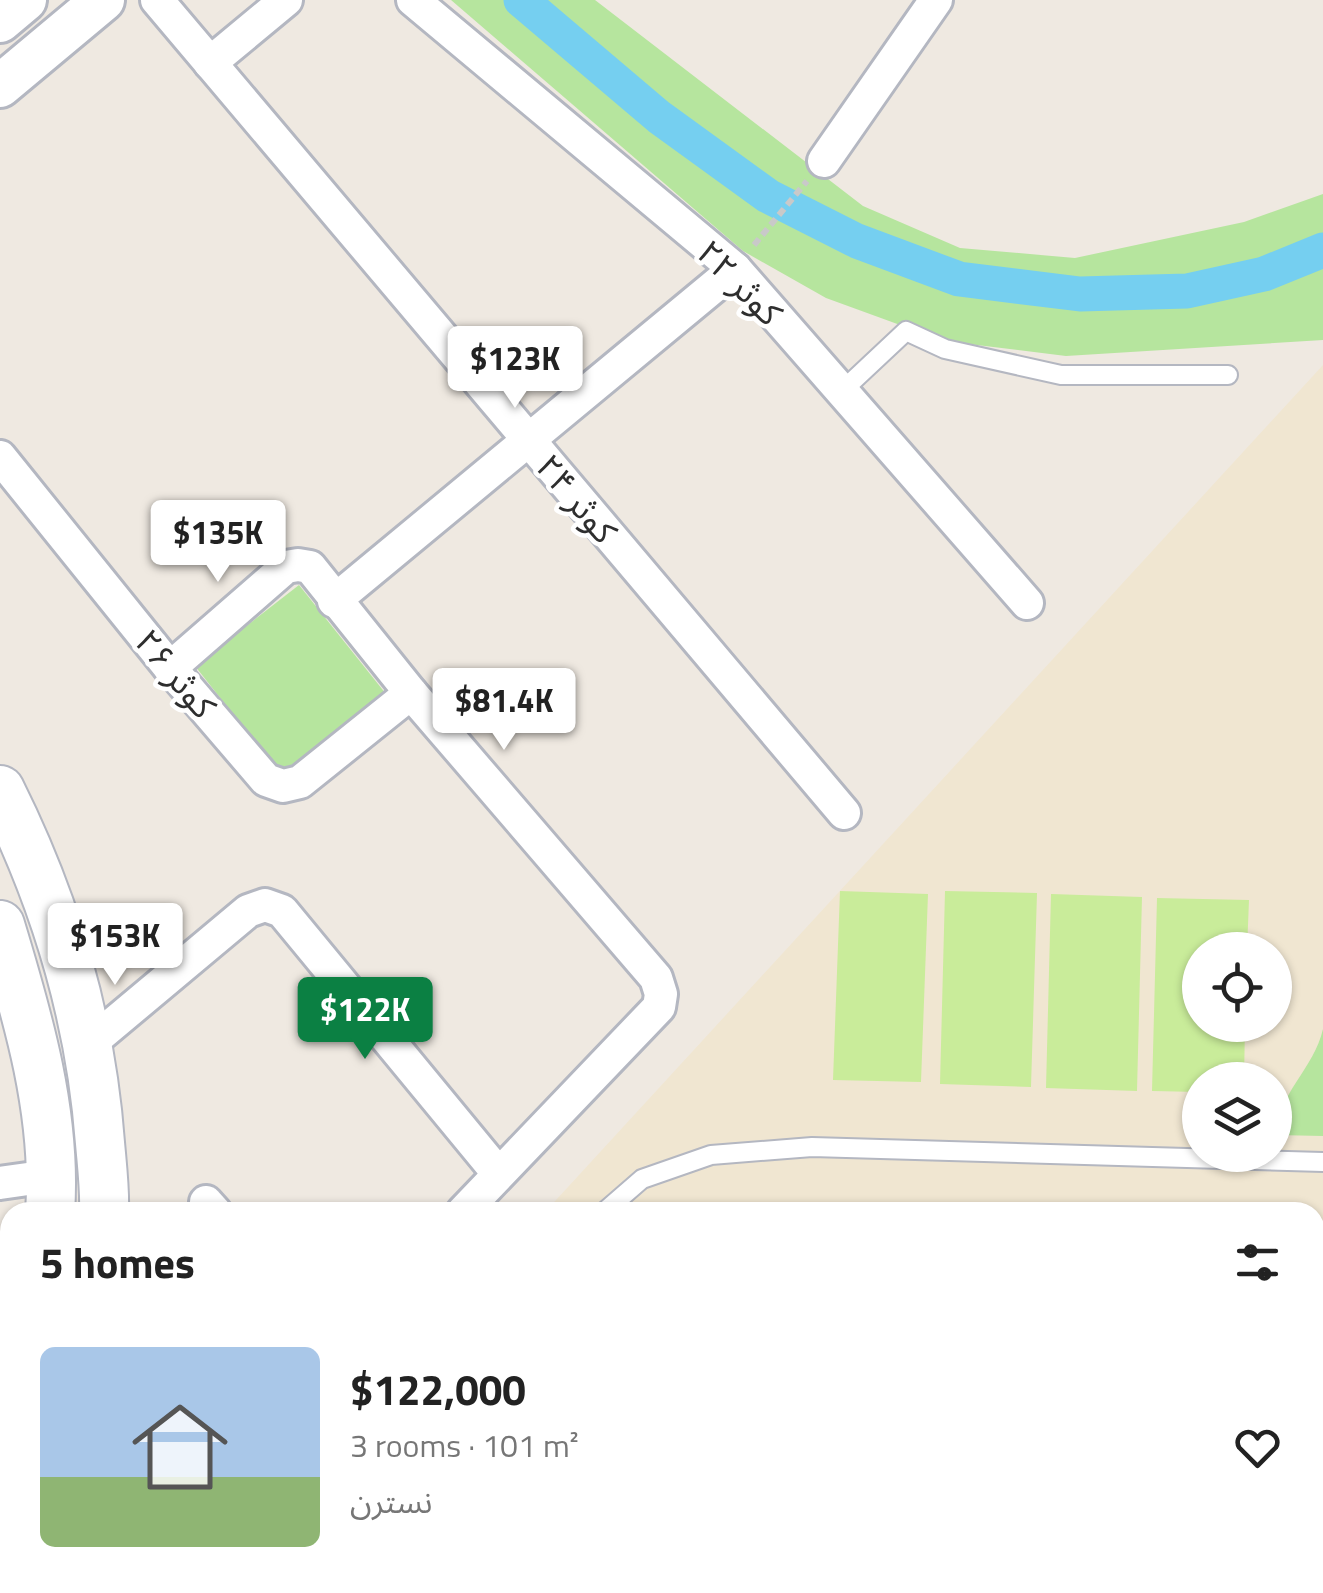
<!DOCTYPE html>
<meta charset="utf-8">
<style>
:root{--surface:#fff;--page:#f6f6f6;--text:#222;--muted:#767676;--accent:#0b8043}
body{margin:0;font-family:"Titillium Web","Noto Sans Arabic",sans-serif;background:var(--page);color:var(--text);height:100vh;display:flex;flex-direction:column;font-size:38px;white-space:nowrap}
*{box-sizing:border-box;margin:0}
p{font-size:32px;color:var(--muted)}
.icon{flex:none;width:55px;height:55px;fill:none;stroke:currentColor;stroke-width:2;stroke-linecap:round;stroke-linejoin:round}
.map{position:relative;flex:1;overflow:hidden}
.details{position:absolute;left:0px;top:1202px;width:1325px;height:392px;display:flex;flex-direction:column;background:var(--surface);border-radius:30px 30px 0 0;box-shadow:0 2px 8px #0004}
.details>*{flex:none}
.tools{position:absolute;left:1182px;top:932px;display:grid;gap:20px}
.tools a{display:grid;place-items:center;width:110px;height:110px;border-radius:50%;background:var(--surface);box-shadow:0 2px 8px #0004;font-size:50px}
.price{position:absolute;translate:-50% -85px;padding:0 22px;border-radius:10px;background:#fff;color:#222;font-size:32px;line-height:65px;filter:drop-shadow(0 2px 5px #0008)}
.price::after{content:'';position:absolute;left:50%;top:60px;width:30px;height:22px;margin-left:-15px;background:inherit;clip-path:polygon(0 0,100% 0,50% 100%)}
.price.current{background:var(--accent);color:#fff}
ul{padding:0;list-style:none}
li{display:flex;align-items:center;gap:30px;height:250px;padding:0 40px}
li span{display:grid;place-items:center;flex:none;width:280px;height:200px;border-radius:15px;color:#555}
li>.icon{margin-inline-start:auto}
span .icon{width:120px;height:120px;fill:#fffc;stroke-width:1}
li b{font-size:42px}
h2{display:flex;justify-content:space-between;align-items:center;height:120px;padding:0 40px;font-size:42px}
.map>svg:first-child{display:block}
</style>
<div class="map">
<svg width="1323" height="1593" viewBox="0 0 1323 1593">
<rect width="100%" height="100%" fill="#efe9e1"/>
<path fill="#f0e6d1" fill-rule="evenodd" d="M1323 365V1593H195L203 1585H1315V1212H545ZM1200 950H1275V1025H1200ZM1200 1080H1275V1155H1200Z"/>
<g fill="#b6e59e">
<path d="M451 0H595L863 206 960 248 1075 258 1244 222 1323 194V340L1066 356 944 341 826 298 743 251Z"/>
<path d="M299 585 386 694 282 776 195 666Z"/>
<path d="M1323 1029V1136L1276 1135C1278 1093 1314 1069 1323 1029Z"/>
</g>
<g fill="#c9ec9a">
<path d="M840 891 928 894 921 1082 833 1080Z"/>
<path d="M945 891 1037 893 1031 1087 940 1084Z"/>
<path d="M1051 894 1142 897 1137 1091 1046 1088Z"/>
<path d="M1157 898 1249 900 1247 950H1200V1025H1245L1244 1080H1200V1092L1152 1091Z"/>
</g>
<g fill="none" stroke-linecap="round" stroke-linejoin="round">
<path stroke="#75cff0" stroke-width="35" d="M521 0 659 117 768 196 857 241 959 279 1080 294 1187 291 1264 274 1323 250"/>
<g stroke="#b4b7c1" stroke-width="22">
<g id="service">
<path d="M842 391 906 331 945 349 1061 375H1228"/>
<path d="M604 1212 642 1179 711 1155 812 1147 1323 1162"/>
<path d="M251 1593 258 1585"/>
</g>
</g>
<g stroke="#b4b7c1" stroke-width="38">
<g id="minor">
<path d="M157 0 844 813"/>
<path d="M413 0 735 269 1027 603"/>
<path d="M210 63 286 0"/>
<path d="M824 161 936 0"/>
<path d="M0 457 170 668 266 780 283 786 300 782 411 693"/>
<path d="M334 601 735 269"/>
<path d="M170 668 286 567 298 565 310 567 411 693 656 978 661 994 659 1007 463 1212"/>
<path d="M88 1045 248 911 265 905 282 911 498 1173"/>
<path d="M0 1183 49 1176"/>
<path d="M206 1202 215 1212"/>
</g>
</g>
<g stroke="#b4b7c1" stroke-width="48">
<g id="tertiary">
<path d="M0 21 25 0"/>
<path d="M0 86 103 0"/>
</g>
</g>
<g stroke="#b4b7c1" stroke-width="52">
<g id="secondary">
<path d="M0 790C55 900 91 1020 100 1143 102 1166 105 1190 104 1212"/>
<path d="M0 925C28 1017 57 1116 50 1212"/>
<path d="M0 1521 10 1492"/>
<path d="M32 1593 35 1585"/>
</g>
</g>
<path stroke="#c9c9c9" stroke-width="6" stroke-dasharray="8 5" stroke-linecap="butt" d="M754 245 807 181"/>
<use href="#service" stroke="#fff" stroke-width="18"/>
<use href="#minor" stroke="#fff" stroke-width="32"/>
<use href="#tertiary" stroke="#fff" stroke-width="42"/>
<use href="#secondary" stroke="#fff" stroke-width="48"/>
</g>
<g text-anchor="middle" dominant-baseline="central" stroke-width="9" stroke-linejoin="round" paint-order="stroke">
<g font-size="35" fill="#2e2e2e" stroke="#fff">
<text transform="translate(740 282) rotate(45)">کوثر ۲۲</text>
<text transform="translate(577 498) rotate(50)">کوثر ۲۴</text>
<text transform="translate(176 673) rotate(50)">کوثر ۲۶</text>
</g>
</g>
</svg>
<div class="tools">
<a><svg class="icon" aria-label="locate" viewBox="0 0 24 24"><circle cx="12" cy="12" r="6"/><path d="M12 2v4M12 18v4M2 12h4M18 12h4"/></svg></a>
<a><svg class="icon" aria-label="layers" viewBox="0 0 24 24"><path d="M12 4l9 5-9 5-9-5zM3 14l9 5 9-5"/></svg></a>
</div>
<b class="price" style="left:515px;top:411px">$123K</b>
<b class="price" style="left:218px;top:585px">$135K</b>
<b class="price" style="left:504px;top:753px">$81.4K</b>
<b class="price" style="left:115px;top:988px">$153K</b>
<b class="price current" style="left:365px;top:1062px">$122K</b>
<section class="details">
<h2>5 homes<svg class="icon" aria-label="filters" viewBox="0 0 24 24"><path d="M4 7h16M4 17h16"/><circle cx="9" cy="7" r="2"/><circle cx="15" cy="17" r="2"/></svg></h2>
<ul>
<li><span style="background:linear-gradient(#a9c7e8 65%,#8fb573 0)"><svg class="icon" aria-label="home" viewBox="0 0 24 24"><path d="M3 11l9-7 9 7M6 9v11h12V9"/></svg></span><div><b>$122,000</b><p>3 rooms · 101 m²</p><p>نسترن</p></div><svg class="icon" aria-label="heart" viewBox="0 0 24 24"><path d="M12 20l-8-8c-3-5 5-10 8-4 3-6 11-1 8 4z"/></svg></li>
</ul>
</section>
</div>
